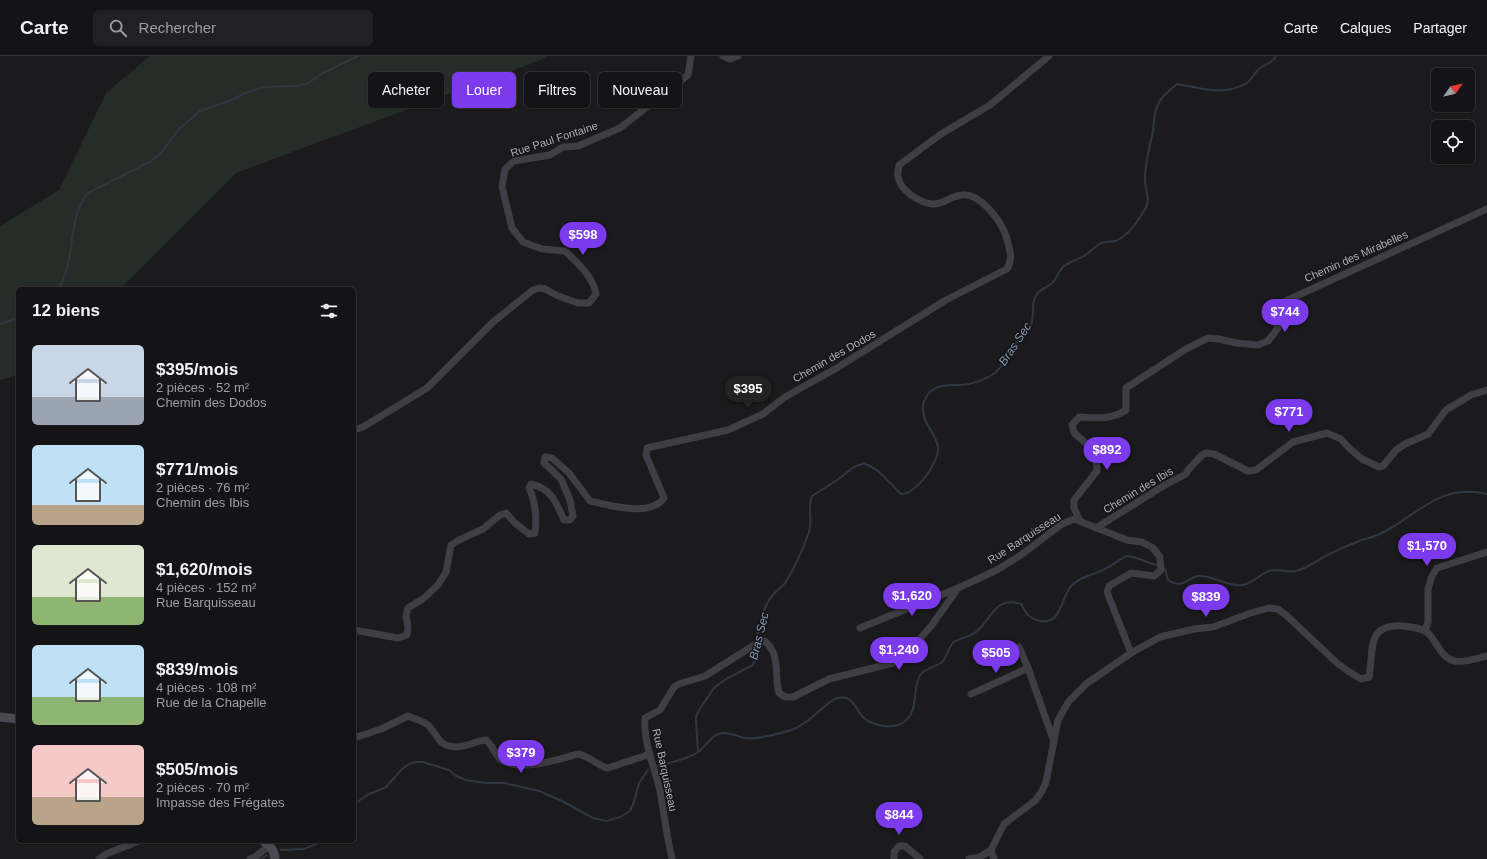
<!DOCTYPE html>
<html lang="fr">
<meta charset="utf-8">
<style>
:root{--surface:#141416;--page:#212123;--text:#f1f3f6;--muted:#9d9ea1;--line:#333335;--accent:#7c3aed}
body{margin:0;font-family:Arial,sans-serif;background:var(--page);color:var(--text);height:100vh;display:flex;flex-direction:column;font-size:15px;white-space:nowrap}
*{box-sizing:border-box;margin:0}
p{font-size:13px;color:var(--muted)}
.icon{flex:none;width:22px;height:22px;fill:none;stroke:currentColor;stroke-width:2;stroke-linecap:round;stroke-linejoin:round}
.map{position:relative;flex:1;overflow:hidden}
.drawer{position:absolute;left:16px;top:231px;width:340px;height:556px;display:flex;flex-direction:column;background:var(--surface);border-radius:6px;box-shadow:0 1px 3px #0004,0 0 0 1px var(--line)}
.drawer>*{flex:none}
.top-card{position:absolute;left:368px;top:16px;width:380px;height:36px;display:flex;gap:8px}
.needle{width:26px;rotate:56deg}
.tools{position:absolute;left:1431px;top:12px;display:grid;gap:8px}
.tools a{display:grid;place-items:center;width:44px;height:44px;border-radius:6px;background:var(--surface);box-shadow:0 1px 3px #0004,0 0 0 1px var(--line);font-size:20px}
.price{position:absolute;translate:-50% -34px;padding:0 9px;border-radius:14px;background:var(--accent);color:#fff;font-size:13px;line-height:26px;filter:drop-shadow(0 1px 2px #0008)}
.price::after{content:'';position:absolute;left:50%;top:24px;width:12px;height:9px;margin-left:-6px;background:inherit;clip-path:polygon(0 0,100% 0,50% 100%)}
.price.on{background:#222;color:#fff}
ul{padding:0;list-style:none}
li{display:flex;align-items:center;gap:12px;height:100px;padding:0 16px}
li span{display:grid;place-items:center;flex:none;width:112px;height:80px;border-radius:6px;color:#555}
li>.icon{margin-inline-start:auto}
span .icon{width:48px;height:48px;fill:#fffc;stroke-width:1}
li b{font-size:17px}
h2{display:flex;justify-content:space-between;align-items:center;height:48px;padding:0 16px;font-size:17px}
.tag{padding:0 14px;border-radius:6px;background:var(--surface);box-shadow:0 1px 3px #0004,0 0 0 1px var(--line);font-size:14px;line-height:36px}
.tag.on{background:var(--accent);color:#fff}
header{display:flex;align-items:center;gap:24px;box-sizing:border-box;height:56px;padding:0 20px;background:var(--surface);border-bottom:1px solid var(--line)}
header strong{font-size:19px}
nav{display:flex;gap:22px;margin-inline-start:auto;font-size:14px}
.search{width:280px;height:36px;background:var(--page);display:flex;align-items:center;gap:10px;box-sizing:border-box;padding:0 14px;border-radius:6px;color:var(--muted);font-size:15px}
.map>svg:first-child{display:block}
</style>
<header>
<strong>Carte</strong>
<div class="search"><svg class="icon" aria-label="search" viewBox="0 0 24 24"><circle cx="10" cy="10" r="6"/><path d="M15 15l6 6"/></svg>Rechercher</div>
<nav><a>Carte</a><a>Calques</a><a>Partager</a></nav>
</header>
<div class="map">
<svg width="1487" height="803" viewBox="0 0 1487 803">
<rect width="100%" height="100%" fill="#1b1b1d"/>
<path fill="#242d27" d="M150 0H547L538 5 236 117 120 233H18V319L0 324V170L59 134 106 37Z"/>
<g fill="none" stroke-linecap="round" stroke-linejoin="round">
<g stroke="#313741" stroke-width="2">
<path d="M58 233C77 205 66 163 88 137L151 105 160 98 179 73 200 55 232 44 245 37 265 31 296 30 307 28 323 17 358 0"/>
<path d="M0 268 18 262"/>
<path d="M1165 513 1168 524C1185 535 1187 519 1201 520 1214 520 1228 531 1242 529 1252 528 1260 518 1269 515 1278 512 1287 517 1296 515 1306 513 1319 503 1329 498 1340 493 1351 488 1362 484 1368 482 1374 481 1380 478 1418 459 1439 427 1487 438"/>
<path d="M756 587C758 573 763 551 772 540 776 535 781 532 785 527 795 512 803 493 809 476 813 464 807 452 812 440L837 424 854 411 864 407 877 414 901 438C916 439 940 405 938 391 935 374 922 370 923 349 924 344 926 340 930 336 939 328 950 329 961 329 973 328 985 324 995 317 1004 309 1009 297 1016 287 1021 281 1028 276 1031 269 1035 259 1030 245 1038 237 1042 232 1049 231 1053 226 1057 222 1058 216 1063 211 1069 206 1077 204 1084 200 1089 197 1093 192 1098 189 1104 184 1109 187 1115 185 1127 181 1138 165 1144 155 1151 145 1146 136 1145 126 1144 109 1150 91 1153 75 1154 67 1154 58 1157 51 1160 41 1169 35 1177 28 1201 32 1223 41 1247 27 1252 23 1254 17 1259 13 1265 8 1272 8 1276 0"/>
<path d="M698 696 696 665V660L701 651 714 632 726 623 753 609 755 604 756 591"/>
<path d="M657 710C670 707 685 704 697 697 706 691 711 678 723 677 730 676 738 681 746 682 756 684 787 676 796 672 807 667 816 658 825 650 828 648 832 644 835 643 853 637 854 651 862 660 871 670 893 674 904 666 920 655 911 631 921 618 926 612 936 611 942 606 948 600 948 591 954 586 961 581 970 581 976 576 991 565 994 539 1021 548 1026 557 1029 563 1040 565 1063 569 1061 539 1072 529 1083 519 1094 519 1105 513 1113 509 1119 504 1126 500 1137 500 1147 508 1158 509"/>
<path d="M354 748 369 738 386 731 402 713 409 708 416 706H423L449 714 456 720 466 724 486 727H504L539 735 562 745 593 762 607 765 620 761 630 755 634 746 639 727 648 714"/>
<path d="M281 794 304 793 323 785"/>
<path d="M261 803 267 799"/>
</g>
<g stroke="#3e3e44" stroke-width="7">
<path d="M723 0 730 3 738 0"/>
<path d="M354 374 363 371 427 332 493 266 533 234 539 232 545 233 558 240 578 247H589L596 238C593 220 578 208 565 195L542 193 523 186 512 172 502 131 505 113 514 105 550 99 563 91 578 90 620 72 688 19 691 0"/>
<path d="M1080 465 1074 452V444L1097 415 1096 396 1074 377 1072 369 1079 361C1096 362 1111 364 1126 354V332L1186 293 1208 282 1219 283 1236 287 1258 289 1268 285 1278 272 1276 265 1267 261 1266 254 1487 153"/>
<path d="M1096 472 1165 429 1186 418 1188 414 1201 400 1206 397 1214 398 1248 415 1256 414 1293 386 1327 377 1341 383 1349 392 1362 403 1379 411 1383 410 1396 394 1405 388 1428 378 1446 354 1471 339 1487 334"/>
<path d="M860 572 958 532"/>
<path d="M354 574 398 582 407 579 408 571 406 560 408 552 424 542 438 529 446 516 451 489 459 484 483 473 500 459 506 457 515 467 529 478 535 477C537 461 536 447 529 432L531 428C552 433 556 446 564 464H570L573 460 570 444 561 423 544 407 545 401 552 402 569 417 590 445C610 450 651 461 664 442L646 399 647 392 728 374 763 358 785 341 835 313 946 244 1007 213C1014 202 1009 191 1006 180 1001 165 980 136 961 139 951 140 943 149 932 148 918 146 901 135 898 121 897 117 899 112 899 109L941 78 990 49 1049 0"/>
<path d="M1425 574 1428 567V533L1432 520 1437 512 1487 496"/>
<path d="M1019 591 1028 612 1054 686"/>
<path d="M971 638C990 630 1009 621 1028 612"/>
<path d="M354 682 381 673 408 660C415 663 423 665 428 669 439 680 437 690 456 691 467 691 475 685 486 684 492 689 494 696 499 702 515 718 560 703 578 698 590 700 597 710 608 712L650 698"/>
<path d="M991 794 994 803"/>
<path d="M99 803 106 798 139 785"/>
<path d="M250 803 255 801 270 789"/>
<path d="M672 803C667 781 664 758 660 735 655 712 643 687 645 662L660 654 674 631 679 628 705 620 756 588 764 585C781 596 774 620 779 637L785 641H793L829 623 893 607 905 600 932 569 958 532 997 514 1021 499 1062 468 1074 463 1127 484 1142 486 1153 492 1160 501 1161 514 1154 520 1131 517 1109 530 1107 536 1131 597"/>
<path d="M894 803V796L899 790H905L920 803"/>
<path d="M969 803 980 801 991 794 1004 768 1036 744 1042 735 1046 726 1058 664 1069 645 1086 628 1131 597 1160 581 1194 573 1213 571 1251 557 1269 552 1278 553 1287 560 1337 607 1348 615 1361 623 1369 621C1374 596 1365 567 1403 570 1411 571 1424 572 1429 578 1438 588 1440 600 1454 605 1464 607 1477 602 1487 600"/>
</g>
<g stroke="#4a4a52" stroke-width="9">
<path d="M0 661 18 663"/>
<path d="M263 785C271 790 274 794 275 803"/>
</g>
</g>
<g text-anchor="middle" dominant-baseline="central" stroke-width="3" stroke-linejoin="round" paint-order="stroke">
<g font-size="11" fill="#aeb0bc" stroke="#161518">
<text transform="translate(554 83) rotate(-18)">Rue Paul Fontaine</text>
<text transform="translate(1356 200) rotate(-24)">Chemin des Mirabelles</text>
<text transform="translate(834 300) rotate(-30)">Chemin des Dodos</text>
<text transform="translate(1138 434) rotate(-31)">Chemin des Ibis</text>
<text transform="translate(1024 482) rotate(-33)">Rue Barquisseau</text>
<text transform="translate(665 714) rotate(78)">Rue Barquisseau</text>
</g>
<g font-size="12" font-style="italic" fill="#8798b5" stroke="#161518">
<text transform="translate(1015 288) rotate(-56)">Bras Sec</text>
<text transform="translate(759 580) rotate(-76)">Bras Sec</text>
</g>
</g>
</svg>
<div class="tools">
<a><svg class="needle" viewBox="-14 -14 28 28"><path d="M0-13l5 13h-10z" fill="#e53935"/><path d="M0 13l5-13h-10z" fill="#9d9ea1"/></svg></a>
<a><svg class="icon" aria-label="locate" viewBox="0 0 24 24"><circle cx="12" cy="12" r="6"/><path d="M12 2v4M12 18v4M2 12h4M18 12h4"/></svg></a>
</div>
<b class="price" style="left:583px;top:200px">$598</b>
<b class="price" style="left:1285px;top:277px">$744</b>
<b class="price on" style="left:748px;top:354px">$395</b>
<b class="price" style="left:1289px;top:377px">$771</b>
<b class="price" style="left:1107px;top:415px">$892</b>
<b class="price" style="left:1427px;top:511px">$1,570</b>
<b class="price" style="left:912px;top:561px">$1,620</b>
<b class="price" style="left:1206px;top:562px">$839</b>
<b class="price" style="left:899px;top:615px">$1,240</b>
<b class="price" style="left:996px;top:618px">$505</b>
<b class="price" style="left:521px;top:718px">$379</b>
<b class="price" style="left:899px;top:780px">$844</b>
<div class="top-card">
<a class="tag">Acheter</a>
<a class="tag on">Louer</a>
<a class="tag">Filtres</a>
<a class="tag">Nouveau</a>
</div>
<section class="drawer">
<h2>12 biens<svg class="icon" aria-label="filters" viewBox="0 0 24 24"><path d="M4 7h16M4 17h16"/><circle cx="9" cy="7" r="2"/><circle cx="15" cy="17" r="2"/></svg></h2>
<ul>
<li><span style="background:linear-gradient(#c9d6e8 65%,#9aa5b1 0)"><svg class="icon" aria-label="home" viewBox="0 0 24 24"><path d="M3 11l9-7 9 7M6 9v11h12V9"/></svg></span><div><b>$395/mois</b><p>2 pièces · 52 m²</p><p>Chemin des Dodos</p></div></li>
<li><span style="background:linear-gradient(#bfe0f5 75%,#b9a48a 0)"><svg class="icon" aria-label="home" viewBox="0 0 24 24"><path d="M3 11l9-7 9 7M6 9v11h12V9"/></svg></span><div><b>$771/mois</b><p>2 pièces · 76 m²</p><p>Chemin des Ibis</p></div></li>
<li><span style="background:linear-gradient(#dfe7d0 65%,#8fb573 0)"><svg class="icon" aria-label="home" viewBox="0 0 24 24"><path d="M3 11l9-7 9 7M6 9v11h12V9"/></svg></span><div><b>$1,620/mois</b><p>4 pièces · 152 m²</p><p>Rue Barquisseau</p></div></li>
<li><span style="background:linear-gradient(#bfe0f5 65%,#8fb573 0)"><svg class="icon" aria-label="home" viewBox="0 0 24 24"><path d="M3 11l9-7 9 7M6 9v11h12V9"/></svg></span><div><b>$839/mois</b><p>4 pièces · 108 m²</p><p>Rue de la Chapelle</p></div></li>
<li><span style="background:linear-gradient(#f6c9c9 65%,#b9a48a 0)"><svg class="icon" aria-label="home" viewBox="0 0 24 24"><path d="M3 11l9-7 9 7M6 9v11h12V9"/></svg></span><div><b>$505/mois</b><p>2 pièces · 70 m²</p><p>Impasse des Frégates</p></div></li>
</ul>
</section>
</div>
